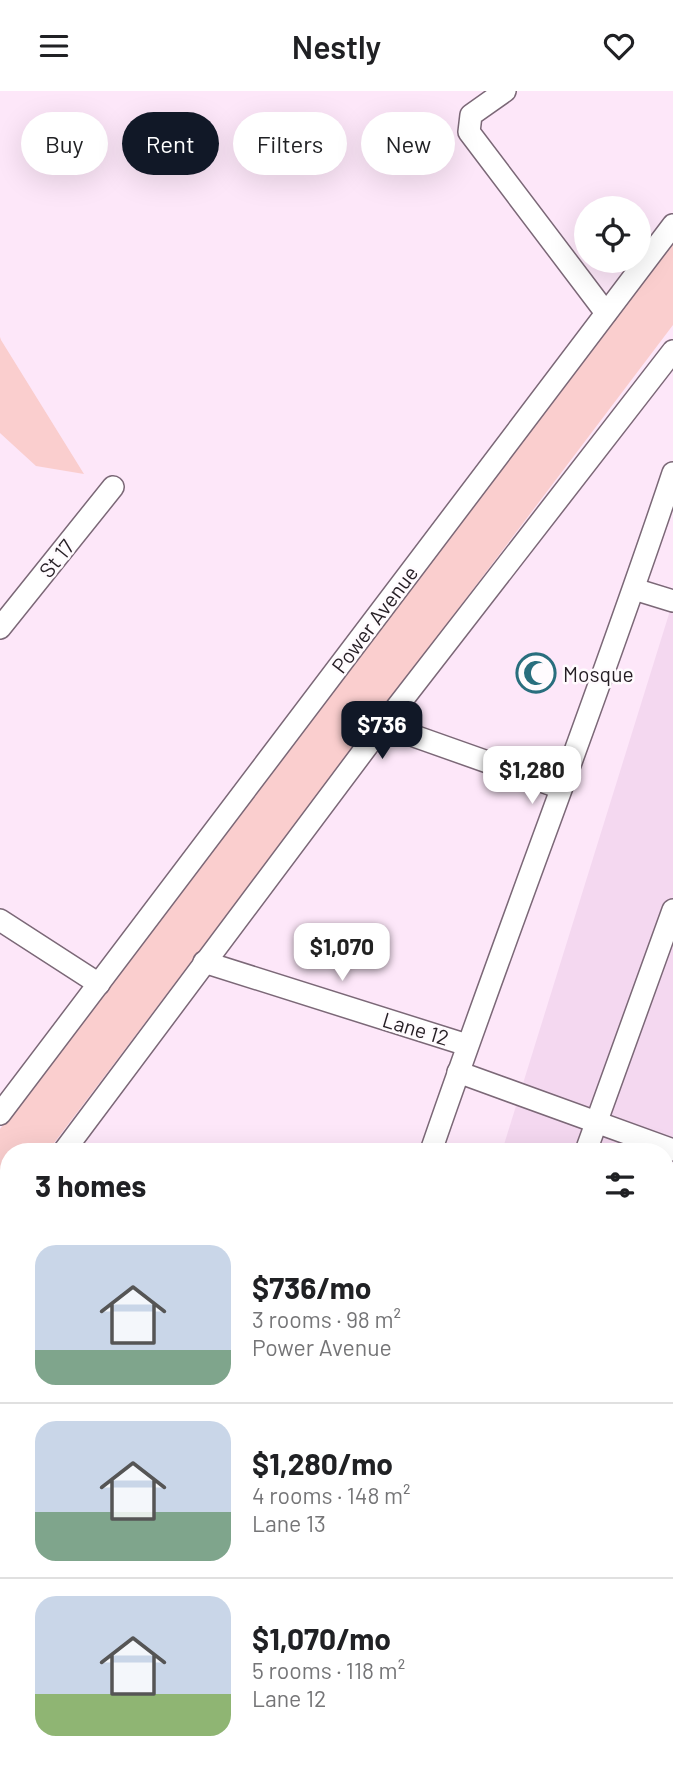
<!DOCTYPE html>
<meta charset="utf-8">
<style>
:root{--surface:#fff;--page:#f6f6f6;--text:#202124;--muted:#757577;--line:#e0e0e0;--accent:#111827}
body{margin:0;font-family:Barlow,sans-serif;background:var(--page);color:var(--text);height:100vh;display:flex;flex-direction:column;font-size:26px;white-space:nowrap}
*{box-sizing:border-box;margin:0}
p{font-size:23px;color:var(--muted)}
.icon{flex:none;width:38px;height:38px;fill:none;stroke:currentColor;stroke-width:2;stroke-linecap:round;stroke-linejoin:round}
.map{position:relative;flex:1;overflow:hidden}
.drawer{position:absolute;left:0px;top:1052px;width:674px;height:625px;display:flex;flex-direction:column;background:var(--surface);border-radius:28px 28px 0 0;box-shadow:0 7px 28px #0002}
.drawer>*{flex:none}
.top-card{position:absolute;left:21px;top:21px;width:632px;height:63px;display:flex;gap:14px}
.tools{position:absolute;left:574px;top:105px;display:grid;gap:14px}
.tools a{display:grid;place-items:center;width:77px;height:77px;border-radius:50%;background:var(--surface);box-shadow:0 7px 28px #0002;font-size:35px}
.price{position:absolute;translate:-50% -60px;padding:0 16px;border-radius:14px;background:#fff;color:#222;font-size:23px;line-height:46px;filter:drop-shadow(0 2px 4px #0008)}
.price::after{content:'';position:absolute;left:50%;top:42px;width:21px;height:16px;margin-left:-10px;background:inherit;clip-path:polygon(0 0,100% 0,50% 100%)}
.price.current{background:var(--accent);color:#fff}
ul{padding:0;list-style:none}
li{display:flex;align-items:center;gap:21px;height:175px;padding:0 35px}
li+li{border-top:2px solid var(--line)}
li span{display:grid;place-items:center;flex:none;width:196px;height:140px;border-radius:21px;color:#555}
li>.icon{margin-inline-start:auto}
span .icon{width:84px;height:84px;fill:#fffc;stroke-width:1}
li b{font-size:30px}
h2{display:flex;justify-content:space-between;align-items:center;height:84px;padding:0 35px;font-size:30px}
.tag{padding:0 24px;border-radius:32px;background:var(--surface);box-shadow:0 7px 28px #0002;font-size:24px;line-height:63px}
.tag.current{background:var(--accent);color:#fff}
header{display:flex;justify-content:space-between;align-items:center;height:91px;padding:0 35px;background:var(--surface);font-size:32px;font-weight:600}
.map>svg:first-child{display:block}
</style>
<header><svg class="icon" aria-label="menu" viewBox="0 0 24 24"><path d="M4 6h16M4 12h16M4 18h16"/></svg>Nestly<svg class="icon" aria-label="heart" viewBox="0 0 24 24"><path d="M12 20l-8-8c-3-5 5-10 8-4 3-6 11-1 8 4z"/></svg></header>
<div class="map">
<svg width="673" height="1676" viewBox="0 0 673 1676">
<rect width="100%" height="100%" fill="#fde7f9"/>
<path fill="#f4d8f0" d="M673 510V1119L665 1142V1060H502Z"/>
<g fill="#facece">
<path d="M673 153V234L48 1060H9V1113L0 1124V1038L646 181Z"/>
<path d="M0 246 1 249 84 383 36 375 0 342Z"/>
</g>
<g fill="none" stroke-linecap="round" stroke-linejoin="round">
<g stroke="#7b6877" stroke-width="24">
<g id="street">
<path d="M505 0 471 24 469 41 606 222"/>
<path d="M634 498 673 510"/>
<path d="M0 537 113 396"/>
<path d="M383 634 561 697"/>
<path d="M0 829 99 893"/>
<path d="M204 871 467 954"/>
<path d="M458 981 673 1059"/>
<path d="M0 1023 673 134"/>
<path d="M64 1060 383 634 673 260"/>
<path d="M431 1060C509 833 597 610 673 382"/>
<path d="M586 1060 673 819"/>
<path d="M0 1147 9 1135"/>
<path d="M665 1153 673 1130"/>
<path d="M665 1323 673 1300"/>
<path d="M0 1382 9 1385"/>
<path d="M0 1524 9 1527"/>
<path d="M425 1668 449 1676"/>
<path d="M243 1676 246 1668"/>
</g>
</g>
<g stroke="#7b6877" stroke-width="33">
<g id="secondary">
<path d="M665 1373 673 1351"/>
<path d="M0 1420 9 1423"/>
<path d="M0 1494 9 1496"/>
<path d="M665 1546 673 1525"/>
<path d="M665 1654 673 1660"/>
<path d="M514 1668 537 1676"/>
<path d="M616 1676 619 1668"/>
</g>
</g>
<use href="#street" stroke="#fff" stroke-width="21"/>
<use href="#secondary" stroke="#fff" stroke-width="30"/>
</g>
<defs>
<g id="mosque-ring" transform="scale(2.0125)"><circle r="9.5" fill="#fffbfe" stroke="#296e7e" stroke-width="1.5"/><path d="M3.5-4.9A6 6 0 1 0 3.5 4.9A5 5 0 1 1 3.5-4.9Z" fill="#296e7e"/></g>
</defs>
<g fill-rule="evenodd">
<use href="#mosque-ring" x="536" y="582"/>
</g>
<g text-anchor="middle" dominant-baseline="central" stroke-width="5" stroke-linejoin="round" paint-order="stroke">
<g font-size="21" fill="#251e24" stroke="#fffbfe">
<text transform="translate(56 467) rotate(-51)">St 17</text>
<text transform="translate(374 528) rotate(-53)">Power Avenue</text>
<text transform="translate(416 937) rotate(17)">Lane 12</text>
</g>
<g font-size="21" fill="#251e24" stroke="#fffbfe" text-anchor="start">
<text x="563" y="582">Mosque</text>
</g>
</g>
</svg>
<div class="tools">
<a><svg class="icon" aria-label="locate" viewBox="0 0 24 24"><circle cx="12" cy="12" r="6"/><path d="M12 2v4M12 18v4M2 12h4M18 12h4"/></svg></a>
</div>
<b class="price current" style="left:382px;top:670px">$736</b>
<b class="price" style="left:532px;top:715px">$1,280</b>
<b class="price" style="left:342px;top:892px">$1,070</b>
<div class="top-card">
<a class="tag">Buy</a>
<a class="tag current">Rent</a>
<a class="tag">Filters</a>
<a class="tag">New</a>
</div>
<section class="drawer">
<h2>3 homes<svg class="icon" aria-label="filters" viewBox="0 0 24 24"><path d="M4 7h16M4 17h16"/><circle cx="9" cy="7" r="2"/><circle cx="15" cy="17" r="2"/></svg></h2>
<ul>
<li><span style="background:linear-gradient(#c9d6e8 75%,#7fa58c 0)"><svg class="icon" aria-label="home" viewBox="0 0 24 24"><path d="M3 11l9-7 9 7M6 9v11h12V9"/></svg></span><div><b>$736/mo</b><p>3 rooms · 98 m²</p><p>Power Avenue</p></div></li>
<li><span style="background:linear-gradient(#c9d6e8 65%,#7fa58c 0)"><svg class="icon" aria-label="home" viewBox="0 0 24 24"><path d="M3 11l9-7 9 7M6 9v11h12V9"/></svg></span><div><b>$1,280/mo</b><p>4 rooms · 148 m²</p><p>Lane 13</p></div></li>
<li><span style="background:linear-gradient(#c9d6e8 70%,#8fb573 0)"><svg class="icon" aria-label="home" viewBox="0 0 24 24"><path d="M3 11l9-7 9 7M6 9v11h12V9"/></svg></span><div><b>$1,070/mo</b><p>5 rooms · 118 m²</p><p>Lane 12</p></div></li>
</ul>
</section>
</div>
